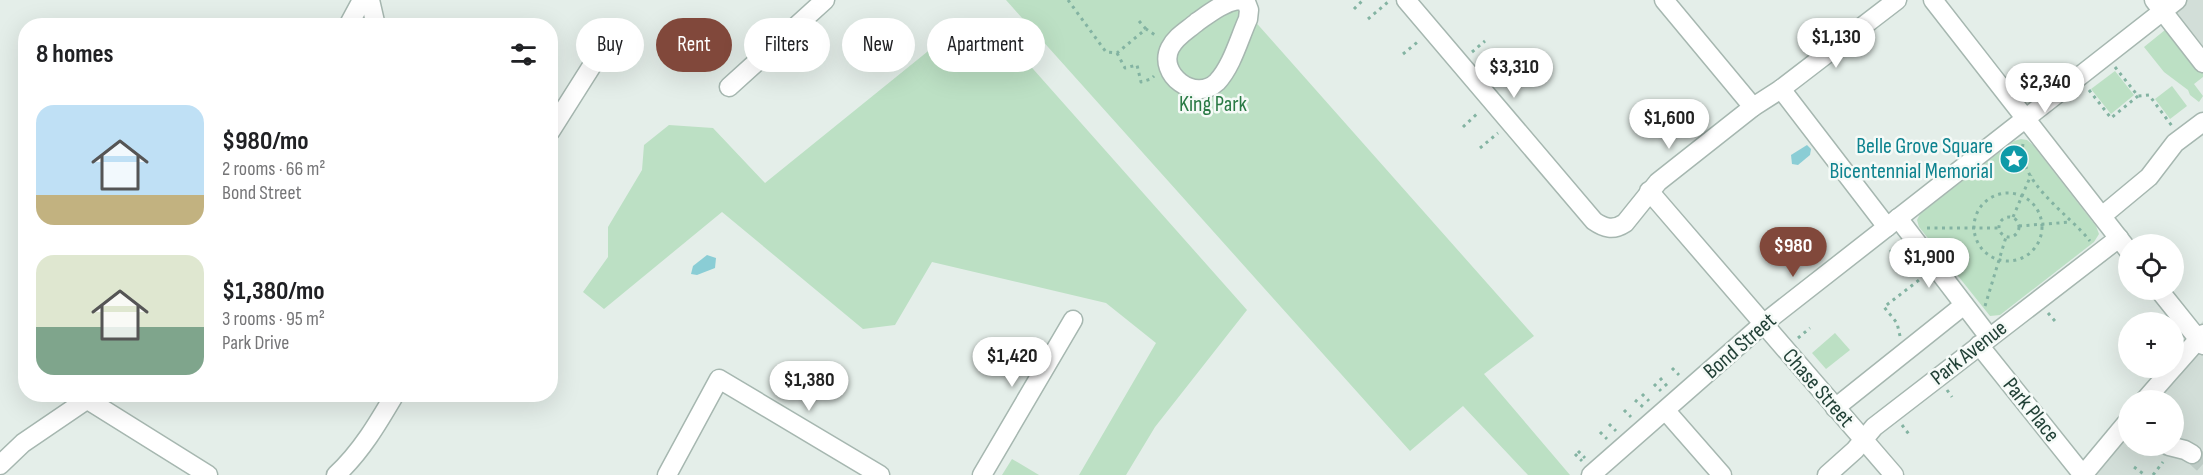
<!DOCTYPE html>
<meta charset="utf-8">
<style>
:root{--surface:#fff;--page:#f2f2f2;--text:#202124;--muted:#757577;--accent:#81483b}
body{margin:0;font-family:"Sofia Sans Condensed",sans-serif;background:var(--page);color:var(--text);height:100vh;display:flex;flex-direction:column;font-size:22px;white-space:nowrap}
*{box-sizing:border-box;margin:0}
p{font-size:20px;color:var(--muted)}
.icon{flex:none;width:33px;height:33px;fill:none;stroke:currentColor;stroke-width:2;stroke-linecap:round;stroke-linejoin:round}
.map{position:relative;flex:1;overflow:hidden}
.side{position:absolute;left:18px;top:18px;width:540px;height:384px;display:flex;flex-direction:column;background:var(--surface);border-radius:24px;box-shadow:0 6px 24px #0002}
.side>*{flex:none}
.hud{position:absolute;left:576px;top:18px;width:570px;height:54px;display:flex;gap:12px}
.fabs{position:absolute;left:2118px;top:234px;display:grid;gap:12px}
.fabs a{display:grid;place-items:center;width:66px;height:66px;border-radius:50%;background:var(--surface);box-shadow:0 6px 24px #0002;font-size:30px}
.price{position:absolute;translate:-50% -51px;padding:0 14px;border-radius:21px;background:#fff;color:#222;font-size:20px;line-height:39px;filter:drop-shadow(0 2px 3px #0008)}
.price::after{content:'';position:absolute;left:50%;top:36px;width:18px;height:14px;margin-left:-9px;background:inherit;clip-path:polygon(0 0,100% 0,50% 100%)}
.price.current{background:var(--accent);color:#fff}
ul{padding:0;list-style:none}
li{display:flex;align-items:center;gap:18px;height:150px;padding:0 18px}
li span{display:grid;place-items:center;flex:none;width:168px;height:120px;border-radius:18px;color:#555}
li>.icon{margin-inline-start:auto}
span .icon{width:72px;height:72px;fill:#fffc;stroke-width:1}
li b{font-size:26px}
h2{display:flex;justify-content:space-between;align-items:center;height:72px;padding:0 18px;font-size:26px}
.pill{padding:0 21px;border-radius:27px;background:var(--surface);box-shadow:0 6px 24px #0002;font-size:21px;line-height:54px}
.pill.current{background:var(--accent);color:#fff}
.map>svg:first-child{display:block}
</style>
<div class="map">
<svg width="2203" height="475" viewBox="0 0 2203 475">
<rect width="100%" height="100%" fill="#e4eee9"/>
<g fill="#d2ded8">
<path d="M2159 0H2203V65Z"/>
<path d="M2203 321V475H2083L2077 473 2128 412V446H2174V400H2138Z"/>
</g>
<g fill="#bce0c4">
<path d="M1006 0H1236L1534 336 1484 374 1570 475H1528L1463 406 1410 451Z"/>
<path d="M2165 30 2170 35 2173 34 2203 71V77L2194 84 2203 96 2199 102 2190 95 2188 90 2164 72 2144 47Z"/>
<path d="M948 35H1003L1247 310 1155 427 1126 475H1079L1156 343 1106 303 932 262 895 325 863 329 722 212 604 309 583 292 608 257V227L642 170 644 145 669 125 713 128 765 183Z"/>
<path d="M2115 71 2134 95 2111 114 2091 89Z"/>
<path d="M2172 86 2187 106 2170 119 2155 99Z"/>
<path d="M2021 139 2027 140 2033 145 2096 226 2099 234 2094 242 2000 315 1990 316 1919 227 1917 220 1920 214 2014 141Z"/>
<path d="M1835 333 1850 350 1826 369 1812 353Z"/>
<path d="M1012 459 1039 475H1002Z"/>
</g>
<g fill="#8acdd5">
<path d="M1807 145 1811 149 1810 155 1798 165 1792 164 1791 155Z"/>
<path d="M707 255 716 258 715 268 697 275 691 274 693 266Z"/>
</g>
<g fill="none" stroke-linecap="round" stroke-linejoin="round">
<path stroke="#bdcbc5" stroke-width="18" stroke-dasharray="18 9" stroke-linecap="butt" d="M2192 454 2203 464"/>
<g stroke="#a6b7b0" stroke-width="21">
<g id="minor">
<path d="M370 0 376 26"/>
<path d="M1238 0 1246 2 1249 10 1248 19C1239 39 1232 66 1217 82 1195 103 1157 74 1170 48 1176 36 1188 30 1197 22 1210 13 1222 3 1238 0Z"/>
<path d="M1406 0 1594 221C1604 228 1613 231 1625 223L1658 182 1753 107 1781 89 1897 0"/>
<path d="M1664 0 1753 107"/>
<path d="M1933 0 2128 250"/>
<path d="M2154 0 2203 63"/>
<path d="M348 26 362 0"/>
<path d="M729 87 825 0"/>
<path d="M1781 89 1887 227"/>
<path d="M550 132 612 34"/>
<path d="M1649 191 1894 475"/>
<path d="M2102 216 2149 177 2175 143 2203 122"/>
<path d="M1898 218 1989 337"/>
<path d="M2159 290 2203 345"/>
<path d="M1979 345 2083 475"/>
<path d="M2174 367 2203 334"/>
<path d="M88 400 208 475"/>
<path d="M2145 400 2173 368"/>
<path d="M1835 408 1964 305"/>
<path d="M1666 411 1722 475"/>
<path d="M2169 446 2185 450 2192 454"/>
<path d="M0 465 23 443 95 394"/>
<path d="M336 475C361 452 378 423 395 394"/>
<path d="M667 475 719 379 880 475"/>
<path d="M982 475 1073 320"/>
<path d="M1591 475 1763 324 2177 0"/>
<path d="M1827 475 1855 450 1874 427 2119 238"/>
<path d="M2083 475 2128 421"/>
</g>
</g>
<g stroke="#83b3a2" stroke-width="3" stroke-dasharray="3 4.5" stroke-linecap="butt">
<path d="M1068 0 1106 52 1117 53 1146 29 1158 37"/>
<path d="M1354 9 1363 0"/>
<path d="M1368 19 1388 2"/>
<path d="M1139 21 1146 29"/>
<path d="M1472 52 1485 41"/>
<path d="M1117 53 1125 68 1137 65 1141 82 1151 79 1154 76"/>
<path d="M1403 54 1420 40"/>
<path d="M2115 67 2138 96 2149 95 2172 126"/>
<path d="M2089 90 2111 118 2138 96"/>
<path d="M1463 127 1479 112"/>
<path d="M2023 144C2016 181 2071 216 2090 241"/>
<path d="M1480 148 1498 133"/>
<circle cx="2008" cy="227" r="34"/>
<circle cx="2009" cy="227" r="10"/>
<path d="M2013 217 2031 175"/>
<path d="M2019 226 2071 222"/>
<path d="M1927 228H1998"/>
<path d="M1890 252 1899 245"/>
<path d="M1985 306 2006 237"/>
<path d="M2048 313 2055 321"/>
<path d="M1900 336 1897 323 1884 307 1923 277"/>
<path d="M1798 338 1810 328"/>
<path d="M1672 368 1679 375"/>
<path d="M1660 378 1667 386"/>
<path d="M1654 384 1661 391"/>
<path d="M1947 390 1952 397"/>
<path d="M1642 394 1649 401"/>
<path d="M1635 400 1643 407"/>
<path d="M1624 410 1631 417"/>
<path d="M1609 424 1616 431"/>
<path d="M1902 425 1911 437"/>
<path d="M1600 432 1607 439"/>
<path d="M1578 451 1585 458"/>
<path d="M1575 454 1582 461"/>
<path d="M2134 467 2145 475"/>
<path d="M2153 475 2163 462"/>
</g>
<use href="#minor" stroke="#fff" stroke-width="18"/>
</g>
<defs>
<g id="sight-disc" transform="scale(1.5)"><circle r="9.5" fill="#0f9aa8" stroke="#f5faf7"/><path d="M0-6L1.8-2.2L6-1.7L2.9 1.2L3.7 5.4L0 3.3L-3.7 5.4L-2.9 1.2L-6-1.7L-1.8-2.2Z" fill="#fff"/></g>
</defs>
<g fill-rule="evenodd">
<use href="#sight-disc" x="2014" y="159"/>
</g>
<g text-anchor="middle" dominant-baseline="central" stroke-width="5" stroke-linejoin="round" paint-order="stroke">
<g font-size="22" fill="#2a7a45" stroke="#f5faf7">
<text x="1213" y="104">King Park</text>
</g>
<g font-size="22" fill="#0d838f" stroke="#f5faf7" text-anchor="end">
<text x="1993" y="146">Belle Grove Square<tspan x="1993" dy="25">Bicentennial Memorial</tspan></text>
</g>
<g font-size="22" fill="#224137" stroke="#f5faf7">
<text transform="translate(1740 346) rotate(-41)">Bond Street</text>
<text transform="translate(1969 353) rotate(-38)">Park Avenue</text>
<text transform="translate(1818 388) rotate(49)">Chase Street</text>
<text transform="translate(2031 410) rotate(51)">Park Place</text>
</g>
</g>
</svg>
<div class="fabs">
<a><svg class="icon" aria-label="locate" viewBox="0 0 24 24"><circle cx="12" cy="12" r="6"/><path d="M12 2v4M12 18v4M2 12h4M18 12h4"/></svg></a>
<a>+</a>
<a>−</a>
</div>
<b class="price" style="left:1836px;top:69px">$1,130</b>
<b class="price" style="left:1514px;top:99px">$3,310</b>
<b class="price" style="left:2045px;top:114px">$2,340</b>
<b class="price" style="left:1669px;top:150px">$1,600</b>
<b class="price current" style="left:1793px;top:278px">$980</b>
<b class="price" style="left:1929px;top:289px">$1,900</b>
<b class="price" style="left:1012px;top:388px">$1,420</b>
<b class="price" style="left:809px;top:412px">$1,380</b>
<div class="hud">
<a class="pill">Buy</a>
<a class="pill current">Rent</a>
<a class="pill">Filters</a>
<a class="pill">New</a>
<a class="pill">Apartment</a>
</div>
<section class="side">
<h2>8 homes<svg class="icon" aria-label="filters" viewBox="0 0 24 24"><path d="M4 7h16M4 17h16"/><circle cx="9" cy="7" r="2"/><circle cx="15" cy="17" r="2"/></svg></h2>
<ul>
<li><span style="background:linear-gradient(#bfe0f5 75%,#c2b280 0)"><svg class="icon" aria-label="home" viewBox="0 0 24 24"><path d="M3 11l9-7 9 7M6 9v11h12V9"/></svg></span><div><b>$980/mo</b><p>2 rooms · 66 m²</p><p>Bond Street</p></div></li>
<li><span style="background:linear-gradient(#dfe7d0 60%,#7fa58c 0)"><svg class="icon" aria-label="home" viewBox="0 0 24 24"><path d="M3 11l9-7 9 7M6 9v11h12V9"/></svg></span><div><b>$1,380/mo</b><p>3 rooms · 95 m²</p><p>Park Drive</p></div></li>
</ul>
</section>
</div>
